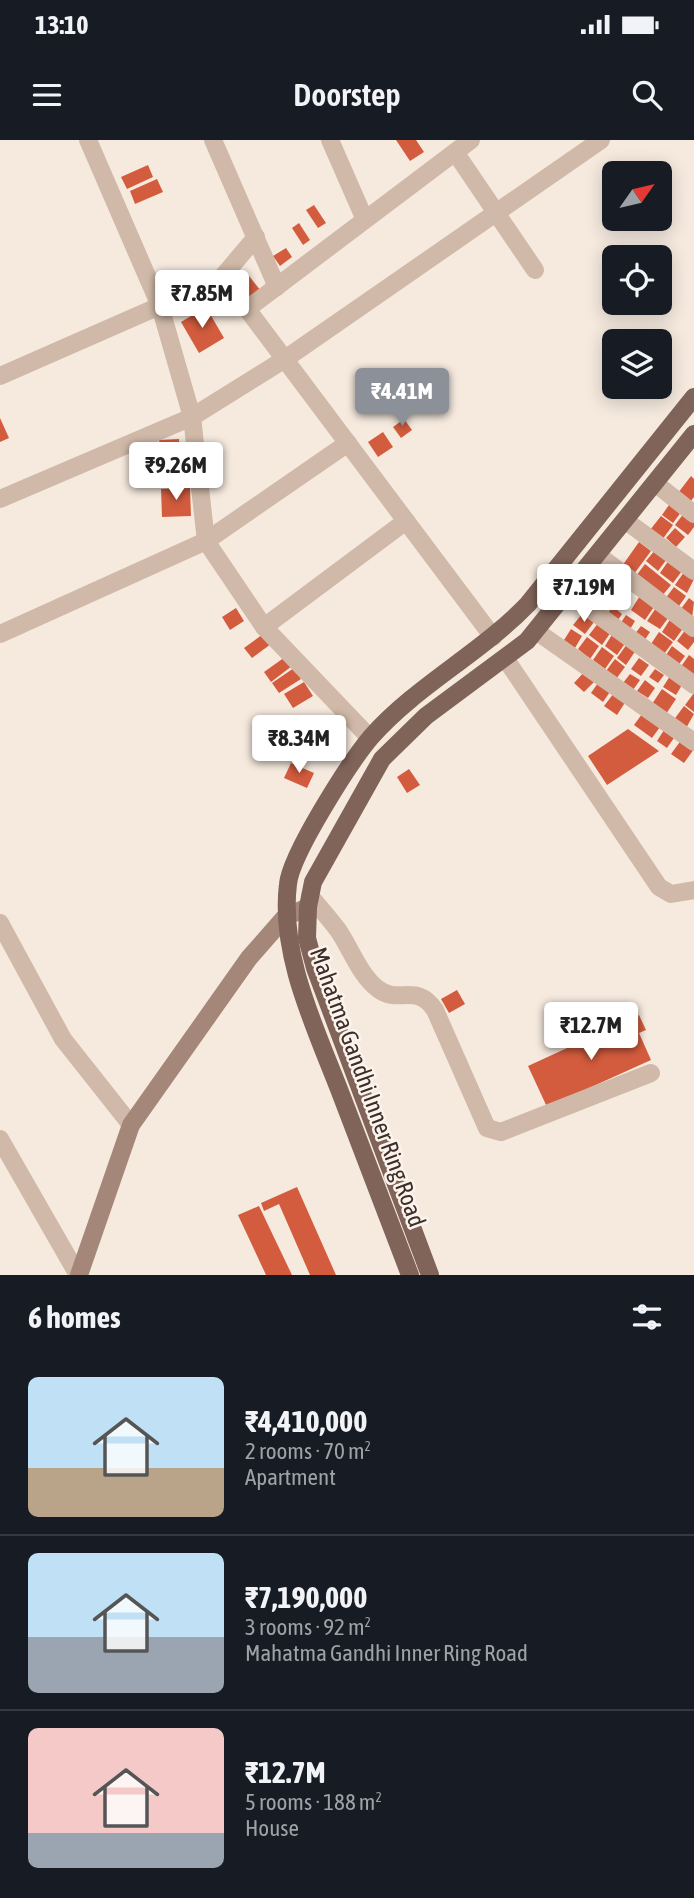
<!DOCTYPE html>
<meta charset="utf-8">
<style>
:root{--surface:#171b24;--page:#242831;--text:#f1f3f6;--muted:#9ea1a6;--line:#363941;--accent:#8c9099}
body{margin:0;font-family:"Asap Condensed",sans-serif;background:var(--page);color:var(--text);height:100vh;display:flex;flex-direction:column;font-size:26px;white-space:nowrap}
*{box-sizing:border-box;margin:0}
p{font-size:23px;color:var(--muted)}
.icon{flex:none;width:38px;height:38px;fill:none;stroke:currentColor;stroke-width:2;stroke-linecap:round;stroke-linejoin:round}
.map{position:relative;height:1135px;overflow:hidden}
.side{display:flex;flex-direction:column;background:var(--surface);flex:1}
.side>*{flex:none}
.needle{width:46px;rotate:56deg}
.controls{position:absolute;left:602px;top:21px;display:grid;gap:14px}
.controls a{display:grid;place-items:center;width:70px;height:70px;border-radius:10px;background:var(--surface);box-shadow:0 4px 18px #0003;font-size:35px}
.price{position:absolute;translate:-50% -60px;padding:0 16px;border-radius:7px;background:#fff;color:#222;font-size:23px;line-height:46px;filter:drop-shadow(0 2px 4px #0008)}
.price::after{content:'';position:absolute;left:50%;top:42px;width:21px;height:16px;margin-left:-10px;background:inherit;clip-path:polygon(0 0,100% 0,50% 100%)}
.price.active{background:var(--accent);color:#fff}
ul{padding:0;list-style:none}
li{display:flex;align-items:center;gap:21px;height:175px;padding:0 28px}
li+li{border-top:2px solid var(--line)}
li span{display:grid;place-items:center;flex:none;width:196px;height:140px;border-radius:10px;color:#555}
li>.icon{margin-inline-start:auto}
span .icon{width:84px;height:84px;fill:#fffc;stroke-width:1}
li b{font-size:30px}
h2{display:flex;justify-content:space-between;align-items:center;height:84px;padding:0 28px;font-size:30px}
.status{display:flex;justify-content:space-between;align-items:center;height:49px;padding:0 35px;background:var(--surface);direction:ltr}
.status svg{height:19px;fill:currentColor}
header{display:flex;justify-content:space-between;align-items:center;height:91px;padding:0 28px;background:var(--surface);font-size:32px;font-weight:600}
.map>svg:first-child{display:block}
</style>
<div class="status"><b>13:10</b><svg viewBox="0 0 49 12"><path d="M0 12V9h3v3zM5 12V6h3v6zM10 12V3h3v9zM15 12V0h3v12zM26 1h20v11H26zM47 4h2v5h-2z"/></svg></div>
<header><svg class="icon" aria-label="menu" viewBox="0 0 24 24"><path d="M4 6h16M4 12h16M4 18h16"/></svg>Doorstep<svg class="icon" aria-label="search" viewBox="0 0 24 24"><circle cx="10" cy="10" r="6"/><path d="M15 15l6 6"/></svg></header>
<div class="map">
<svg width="694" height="1135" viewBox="0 0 694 1135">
<rect width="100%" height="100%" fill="#f6eadf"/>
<g fill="#d45c3e">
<path d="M396 0H416L424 12 410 21Z"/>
<path d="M148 25 153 37 127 49 121 37Z"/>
<path d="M157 39 163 52 135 64 130 51Z"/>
<path d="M314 65 326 83 318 88 306 70Z"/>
<path d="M299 83 310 100 303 105 292 88Z"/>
<path d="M286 108 292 117 280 126 273 116Z"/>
<path d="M245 131 261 151 242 166 227 146Z"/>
<path d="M206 167 224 198 199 213 181 182Z"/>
<path d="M0 278 9 298 0 302Z"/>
<path d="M404 279 412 290 401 298 393 287Z"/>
<path d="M383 292 393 307 378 317 368 302Z"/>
<path d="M179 299 181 343 161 344 159 300Z"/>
<path d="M691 336 694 339V357L690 362 678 353Z"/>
<path d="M190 348 191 376 162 377 161 349Z"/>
<path d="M671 362 682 371 673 383 662 375Z"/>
<path d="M684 373 694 381V387L688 395 675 385Z"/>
<path d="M661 376 673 385 662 400 650 390Z"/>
<path d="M675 388 685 397 676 407 666 398Z"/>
<path d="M639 402 651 411 634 434 622 426Z"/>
<path d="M655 410 667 419 658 431 646 421Z"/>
<path d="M669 420 682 431 673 443 660 433Z"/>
<path d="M645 424 671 445 662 456 636 436Z"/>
<path d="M684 432 694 439 687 453 675 445Z"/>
<path d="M674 447 686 456 677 469 665 459Z"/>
<path d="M641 454 656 464 645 480 631 470Z"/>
<path d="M689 458 694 462 692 479 680 470Z"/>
<path d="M658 465 671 474 660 489 647 481Z"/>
<path d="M612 466 622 474 618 480 608 473Z"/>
<path d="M236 468 244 481 230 490 222 477Z"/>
<path d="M583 473 594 482 585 494 573 485Z"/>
<path d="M626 475 635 481 629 491 620 484Z"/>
<path d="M671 478 684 487 674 501 662 492Z"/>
<path d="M599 482 611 492 602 505 589 495Z"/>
<path d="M641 486 650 492 644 501 634 495Z"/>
<path d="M571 489 582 496 575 508 564 500Z"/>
<path d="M686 489 694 495V502L688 510 677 501Z"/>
<path d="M659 492 673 502 664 514 651 504Z"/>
<path d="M613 493 626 502 617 515 605 506Z"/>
<path d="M263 494 271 504 252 518 244 508Z"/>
<path d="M587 497 599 506 590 519 578 509Z"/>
<path d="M627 504 636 510 626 525 617 518Z"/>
<path d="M672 506 685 516 677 527 664 518Z"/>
<path d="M602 507 614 516 605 529 593 520Z"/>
<path d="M689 515 694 519V539L680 528Z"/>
<path d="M285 517 292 526 271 542 264 532Z"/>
<path d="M639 518 649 525 641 536 631 529Z"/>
<path d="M615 519 625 527 616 539 606 531Z"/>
<path d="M294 528 301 539 279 553 272 543Z"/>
<path d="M655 529 664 535 658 543 649 537Z"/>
<path d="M586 530 596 540 584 552 574 543Z"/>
<path d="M630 534 640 540 633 550 623 543Z"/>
<path d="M670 536 682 545 676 555 663 547Z"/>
<path d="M600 540 612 549 603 562 591 553Z"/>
<path d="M645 540 655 548 648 558 637 551Z"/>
<path d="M304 542 313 556 293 568 284 554Z"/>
<path d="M662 549 676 559 666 574 652 564Z"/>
<path d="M614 553 626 561 617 575 604 566Z"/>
<path d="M694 553V572L685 565Z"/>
<path d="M684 566 694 574 685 590 673 581Z"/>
<path d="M642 574 660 587 652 598 634 585Z"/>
<path d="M666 587 676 595 667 608 657 601Z"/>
<path d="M628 589 659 611 607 645 588 616Z"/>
<path d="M682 599 694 609 684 623 671 614Z"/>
<path d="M291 623 314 633 307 648 284 638Z"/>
<path d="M409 629 420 645 407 653 397 637Z"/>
<path d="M457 850 465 864 449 873 441 859Z"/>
<path d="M639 875 646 890 639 893 651 920 547 967 528 926Z"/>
<path d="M297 1047 336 1135H310L279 1064 264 1071 261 1063Z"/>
<path d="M259 1066 292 1135H266L238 1075Z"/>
</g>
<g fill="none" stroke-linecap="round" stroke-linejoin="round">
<g stroke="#d0b9a8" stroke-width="18">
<path d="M88 0 160 166 192 277 206 401 264 487 370 598"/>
<path d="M213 0 277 147"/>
<path d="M330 0 365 80"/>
<path d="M471 0 247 169 493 497"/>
<path d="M455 12 535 130"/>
<path d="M213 148 256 97"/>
<path d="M0 236 196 150 213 148 247 169"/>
<path d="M655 343 694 374"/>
<path d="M0 359 192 277 285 219 601 0"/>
<path d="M626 381 694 431"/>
<path d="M598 415 694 488"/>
<path d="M568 453 694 545"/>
<path d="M264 487 406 381"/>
<path d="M536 491 694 602"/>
<path d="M0 494 206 401 348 303"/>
<path d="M505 518 659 747 671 754 694 750"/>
<path d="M310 756C319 767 329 778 338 790 350 807 360 836 378 849 399 865 416 842 435 870L487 988 501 992 651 933"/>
<path d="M0 783 63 899 131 985"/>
<path d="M0 999 78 1135"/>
</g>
<path stroke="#a48779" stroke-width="18" d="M79 1135 131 985 249 818 285 777 308 767"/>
<g stroke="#806459" stroke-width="18">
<path d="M410 1135C387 1076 365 1016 342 957 317 891 279 816 288 744 291 714 350 622 371 597 417 545 480 514 528 464L694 257"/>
<path d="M430 1135 315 828 307 798 308 767 313 742 382 619 426 576 527 501 694 294"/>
</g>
</g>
<g text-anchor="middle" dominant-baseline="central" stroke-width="5" stroke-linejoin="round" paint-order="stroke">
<g font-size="24" fill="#3c2e29" stroke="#fcf4ec">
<text transform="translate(368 947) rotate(70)">Mahatma Gandhi Inner Ring Road</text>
</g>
</g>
</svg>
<div class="controls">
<a><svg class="needle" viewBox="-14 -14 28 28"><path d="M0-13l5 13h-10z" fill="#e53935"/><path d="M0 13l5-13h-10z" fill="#9ea1a6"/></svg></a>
<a><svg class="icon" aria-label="locate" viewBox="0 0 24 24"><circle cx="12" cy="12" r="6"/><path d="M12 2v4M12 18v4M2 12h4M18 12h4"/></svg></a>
<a><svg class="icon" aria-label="layers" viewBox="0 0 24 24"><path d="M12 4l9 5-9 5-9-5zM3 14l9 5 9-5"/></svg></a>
</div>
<b class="price" style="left:202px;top:190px">₹7.85M</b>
<b class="price active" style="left:402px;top:288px">₹4.41M</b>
<b class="price" style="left:176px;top:362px">₹9.26M</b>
<b class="price" style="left:584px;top:484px">₹7.19M</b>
<b class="price" style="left:299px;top:635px">₹8.34M</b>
<b class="price" style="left:591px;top:922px">₹12.7M</b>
</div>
<section class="side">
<h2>6 homes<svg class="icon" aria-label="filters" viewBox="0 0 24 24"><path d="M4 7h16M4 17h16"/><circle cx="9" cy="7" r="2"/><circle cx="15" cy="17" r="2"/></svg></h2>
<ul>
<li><span style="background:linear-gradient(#bfe0f5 65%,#b9a48a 0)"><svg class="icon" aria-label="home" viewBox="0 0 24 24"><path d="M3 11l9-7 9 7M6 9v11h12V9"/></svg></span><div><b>₹4,410,000</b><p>2 rooms · 70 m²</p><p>Apartment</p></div></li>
<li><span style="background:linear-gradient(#bfe0f5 60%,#9aa5b1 0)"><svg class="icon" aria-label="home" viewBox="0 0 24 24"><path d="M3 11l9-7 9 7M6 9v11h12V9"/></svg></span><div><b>₹7,190,000</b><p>3 rooms · 92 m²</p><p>Mahatma Gandhi Inner Ring Road</p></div></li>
<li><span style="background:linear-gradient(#f6c9c9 75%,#9aa5b1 0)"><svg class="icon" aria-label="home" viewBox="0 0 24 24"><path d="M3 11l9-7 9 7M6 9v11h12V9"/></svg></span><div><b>₹12.7M</b><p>5 rooms · 188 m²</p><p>House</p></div></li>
</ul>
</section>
